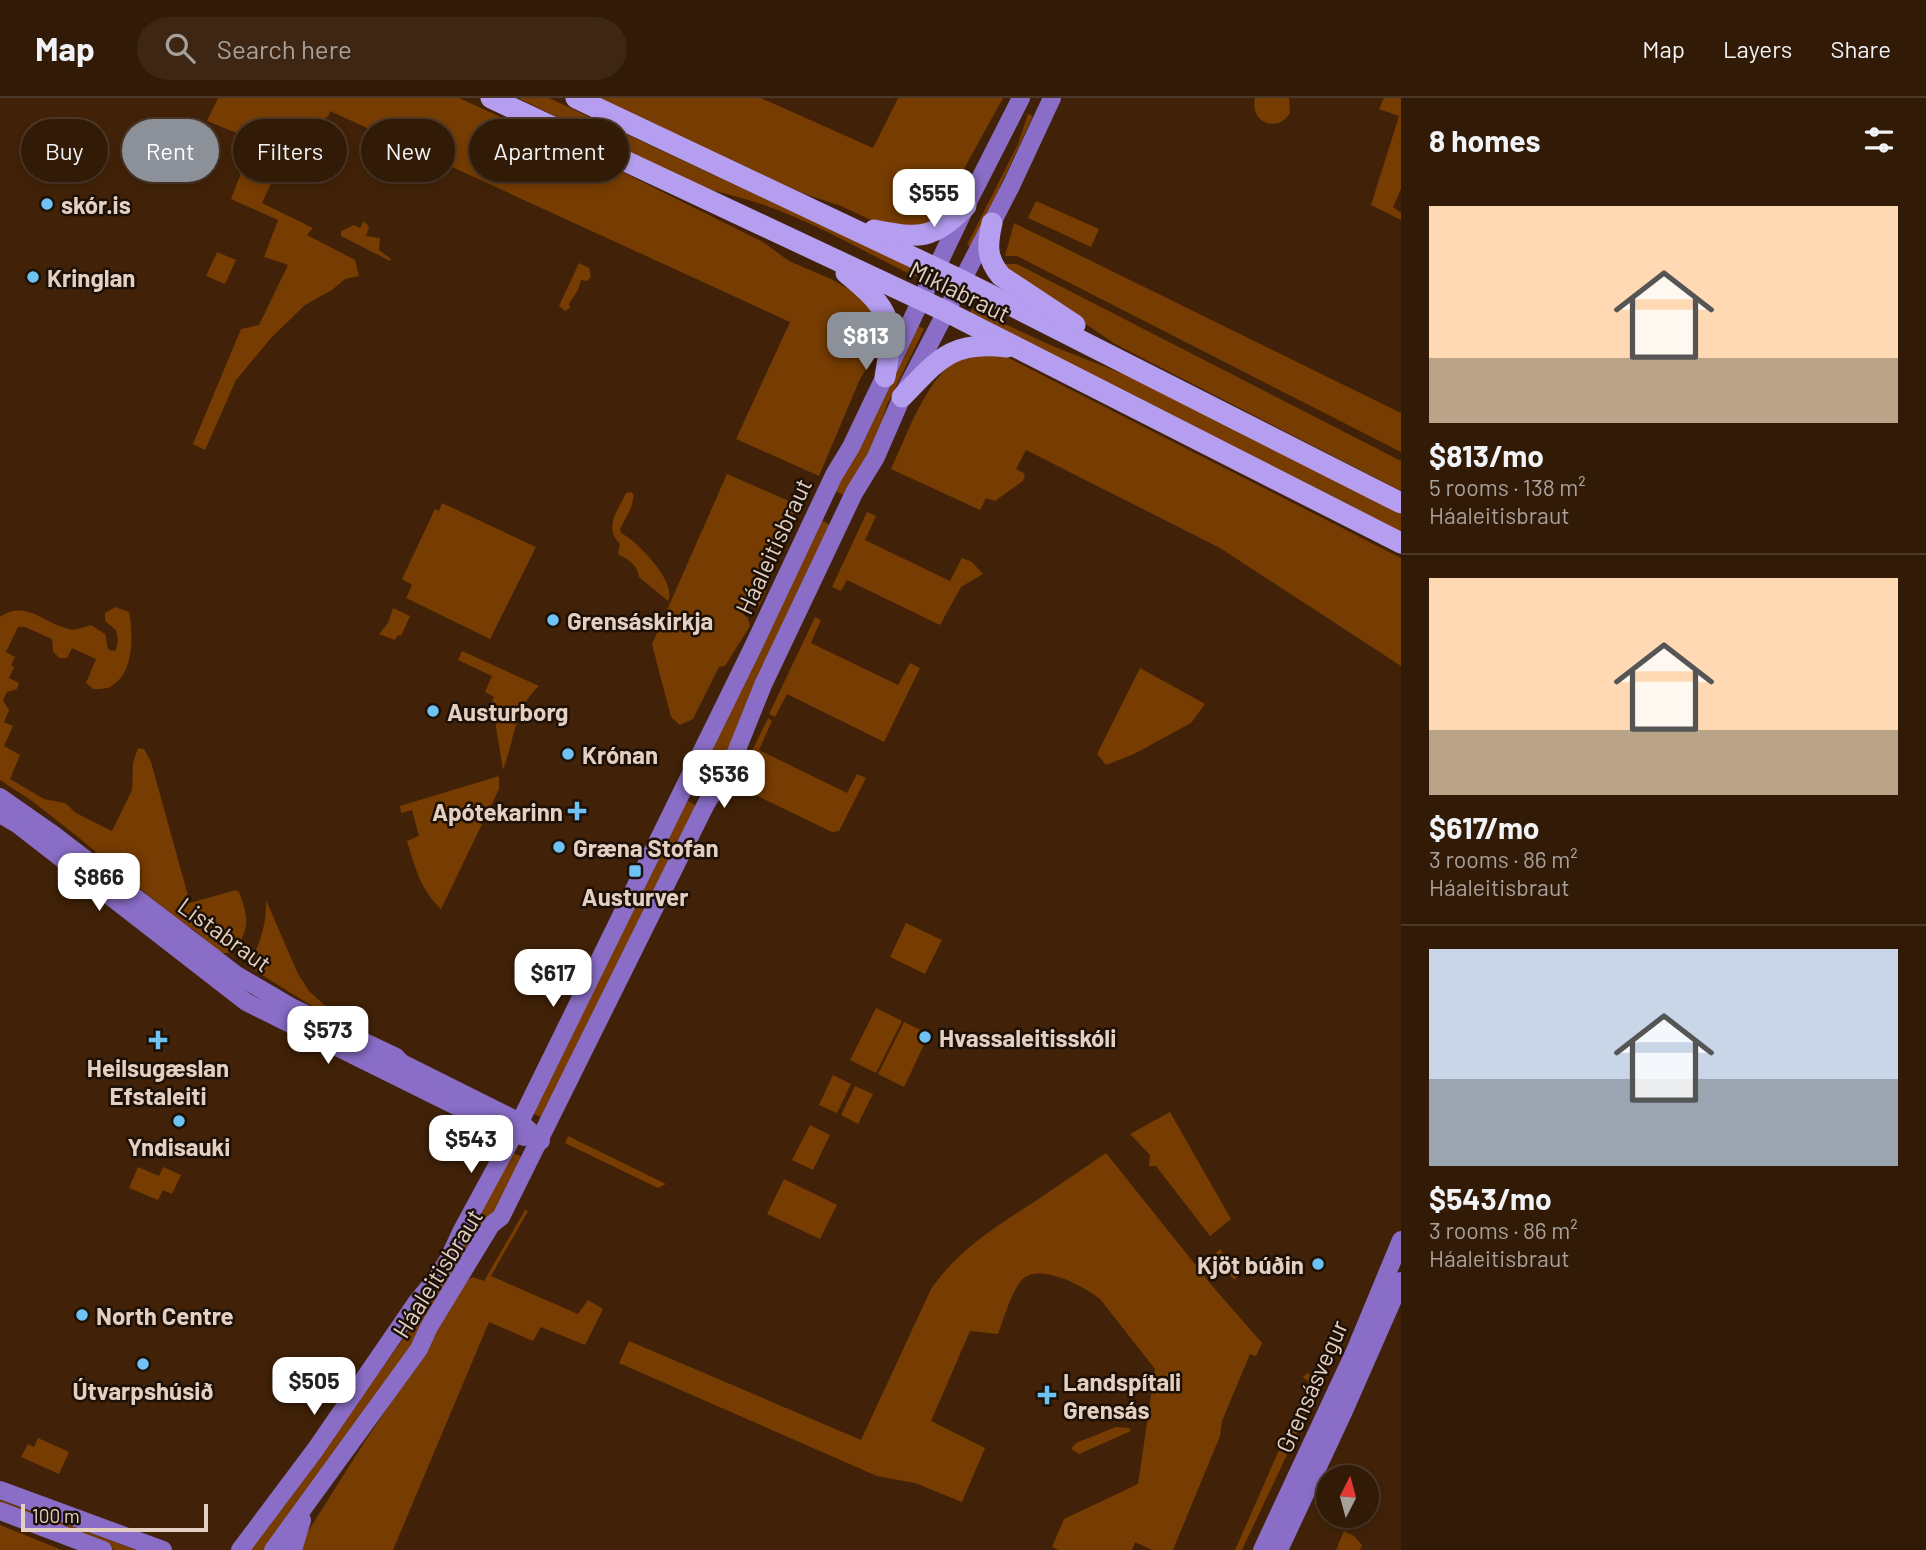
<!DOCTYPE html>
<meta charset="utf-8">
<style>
:root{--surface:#311a06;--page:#3d2714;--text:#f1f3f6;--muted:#a8a19b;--line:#4c3828;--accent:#8c9099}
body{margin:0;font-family:Barlow,sans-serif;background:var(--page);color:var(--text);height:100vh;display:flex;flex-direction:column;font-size:26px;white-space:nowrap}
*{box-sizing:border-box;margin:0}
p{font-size:23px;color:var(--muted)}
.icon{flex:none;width:38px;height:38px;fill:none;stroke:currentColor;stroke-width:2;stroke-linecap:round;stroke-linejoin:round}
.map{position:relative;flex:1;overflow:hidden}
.panel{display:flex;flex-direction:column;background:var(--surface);width:525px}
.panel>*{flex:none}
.guide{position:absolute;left:21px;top:21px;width:665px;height:63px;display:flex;gap:14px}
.needle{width:46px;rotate:6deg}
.tools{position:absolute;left:1316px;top:1367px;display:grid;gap:14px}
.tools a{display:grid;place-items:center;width:63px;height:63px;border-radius:50%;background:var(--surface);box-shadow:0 4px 10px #0003,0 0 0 2px var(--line);font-size:35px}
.scale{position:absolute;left:21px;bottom:18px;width:187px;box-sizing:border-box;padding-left:7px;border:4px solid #e4d0c2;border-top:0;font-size:19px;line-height:24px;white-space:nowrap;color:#e4d0c2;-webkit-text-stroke:5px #1d1006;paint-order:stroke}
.price{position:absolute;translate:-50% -60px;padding:0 16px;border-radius:14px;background:#fff;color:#222;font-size:23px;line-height:46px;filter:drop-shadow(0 2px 4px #0008)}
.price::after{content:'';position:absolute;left:50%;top:42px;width:21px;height:16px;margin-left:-10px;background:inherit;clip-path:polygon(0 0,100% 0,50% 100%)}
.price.selected{background:var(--accent);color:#fff}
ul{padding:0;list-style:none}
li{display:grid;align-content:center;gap:14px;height:371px;padding:0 28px}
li+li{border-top:2px solid var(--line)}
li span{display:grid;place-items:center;height:217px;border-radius:0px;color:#555}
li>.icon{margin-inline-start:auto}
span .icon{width:126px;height:126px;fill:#fffc;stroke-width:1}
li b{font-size:30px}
h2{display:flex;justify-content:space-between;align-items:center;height:84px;padding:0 28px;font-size:30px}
.pill{padding:0 24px;border-radius:32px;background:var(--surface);box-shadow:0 4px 10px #0003,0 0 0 2px var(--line);font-size:24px;line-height:63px}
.pill.selected{background:var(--accent);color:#fff}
header{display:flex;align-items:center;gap:42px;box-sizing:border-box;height:98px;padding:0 35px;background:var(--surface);border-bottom:2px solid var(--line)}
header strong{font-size:33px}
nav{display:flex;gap:38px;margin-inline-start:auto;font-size:24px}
.search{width:490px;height:63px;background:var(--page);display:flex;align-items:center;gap:18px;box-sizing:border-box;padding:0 24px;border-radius:38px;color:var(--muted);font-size:26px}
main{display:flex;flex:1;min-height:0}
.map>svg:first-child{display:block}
</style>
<header>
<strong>Map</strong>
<div class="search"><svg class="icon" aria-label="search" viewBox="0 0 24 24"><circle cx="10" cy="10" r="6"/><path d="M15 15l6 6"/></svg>Search here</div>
<nav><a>Map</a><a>Layers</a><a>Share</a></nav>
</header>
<main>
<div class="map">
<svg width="1401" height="1452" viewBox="0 0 1401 1452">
<rect width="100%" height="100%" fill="#412208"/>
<g fill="#763c01">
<path d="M218 0H459L518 27 552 39 763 144 789 163 831 181 865 200 879 213 884 240 860 281 819 378 736 341 790 224 330 13 329 17 324 22 299 25 262 105 313 130 307 137 355 162 359 178 345 181 332 192 305 207 271 240 236 282 205 352 193 346 241 231 259 227 288 167 264 159 278 122 231 101 254 42 207 23Z"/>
<path d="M518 0H549L919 173 916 179C868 156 814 124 764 107 742 99 719 95 696 87Z"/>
<path d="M596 0H761L873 50 898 0H1003L966 67 950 104 931 129 877 125 841 108 802 95Z"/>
<path d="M1255 0H1289L1290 15C1277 36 1249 24 1255 0Z"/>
<path d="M1384 0H1401V91L1393 109 1401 115V122L1371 107 1399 18 1379 11Z"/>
<path d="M1028 16 1033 18 999 91 995 113 975 151 967 147 1018 46Z"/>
<path d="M1036 103 1099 131 1091 149 1028 120Z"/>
<path d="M364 123 369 129 366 138 380 140 379 152 391 161 390 163 341 138V133L354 127 360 130Z"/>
<path d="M1014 125 1401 315V354L1017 158H1005Z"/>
<path d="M217 154 236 162 225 186 206 178Z"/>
<path d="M579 165 589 170 591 179 587 183 581 182 578 192 569 206 570 210 565 213 559 208Z"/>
<path d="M999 166H1017L1401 363V393L1115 246Z"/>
<path d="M972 211 1055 249 1141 283 1401 416V436L969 216Z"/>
<path d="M917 227 924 231 887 307 877 340 844 397 835 393Z"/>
<path d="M999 255 1401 460V568L1220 450 1026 352 1016 371 1025 376 1023 383 995 403 986 400 980 412 891 371C908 336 928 272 966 258 976 255 989 256 999 255Z"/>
<path d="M727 376 798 407 771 462 773 465 764 498 758 510 749 506 744 517 748 520 750 528 725 568 719 569 693 621 680 627 671 619 652 546Z"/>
<path d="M631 394 634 397 631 410 620 431 621 435C637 443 678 485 668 503L639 479C637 466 629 462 618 456L620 446C603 429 618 413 626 395Z"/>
<path d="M442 405 536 449 490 541 406 500 412 487 402 481 435 411 439 413Z"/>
<path d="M867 414 876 418 865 442 950 483 962 460 972 464 983 476 961 489 940 527 847 482 841 493 832 489Z"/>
<path d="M821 422 831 427 726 658 711 651Z"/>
<path d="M115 509 129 514C133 536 135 576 110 589 106 591 97 591 93 591L86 585 96 561 72 550 67 560H59L53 553 52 541 25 529H18L6 554 15 559 11 567 14 569 9 580 19 585 17 591 7 594 3 602 9 612 4 624 13 628 4 648 20 657 10 681 44 701 65 705 76 715 112 733 132 692 133 665 138 650 144 651 151 664 190 805 236 792 239 794C249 821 250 831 233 855H219L194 832 184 827 78 739 32 703 0 682V519C26 501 44 526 69 531 75 533 84 529 91 527L105 536 108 551 112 553 116 552 118 542 116 532 105 523V515Z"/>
<path d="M393 510 410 518 401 538 398 537 395 542 379 536 388 525Z"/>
<path d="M815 519 821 522 811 545 898 587 910 565 920 570 884 644 787 596 775 619 769 616Z"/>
<path d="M462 553 539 588C515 609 514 643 503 672L492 604 494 599 485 594 492 578 458 562Z"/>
<path d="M1140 570 1205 606 1191 625 1134 656 1106 667 1097 656Z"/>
<path d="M768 620 772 623 759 652 847 695 857 676 866 680 839 733 832 734 741 690 738 682Z"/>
<path d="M499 678V691L441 811C420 791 415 769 407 743L419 738 412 712 401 715 400 708Z"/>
<path d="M682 700 697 708 543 1020 532 1015Z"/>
<path d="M266 802 298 876 309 893 335 917 333 921 249 869C259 846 267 828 266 802Z"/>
<path d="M906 825 942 842 925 876 890 859Z"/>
<path d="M876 910 902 923 876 975 850 962Z"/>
<path d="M904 924 929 936 904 989 878 976Z"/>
<path d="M833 977 851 986 837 1015 819 1007Z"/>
<path d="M855 988 873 996 858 1026 841 1017Z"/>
<path d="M1170 1014 1231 1121 1210 1138 1156 1068H1149L1150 1057 1130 1036Z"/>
<path d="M810 1027 830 1037 813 1072 792 1062Z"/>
<path d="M568 1038 666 1086 658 1090 565 1045Z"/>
<path d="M513 1055 523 1059 478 1142 377 1302 264 1452H249L409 1233Z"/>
<path d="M1106 1055 1214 1190 1262 1245 1256 1258 1250 1256 1222 1323 1220 1338 1173 1452H1152L1135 1444 1132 1452H1059L1052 1449 1064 1421 1138 1386 1155 1271 1100 1201C1084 1188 1035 1162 1020 1184 1010 1198 1004 1220 998 1236L970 1233 931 1323 985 1350 962 1404 915 1385 877 1378 619 1265 629 1243 861 1342 931 1191C958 1152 995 1129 1034 1104 1058 1088 1082 1071 1106 1055Z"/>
<path d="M138 1069 159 1078 163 1069 181 1077 172 1096 163 1092 158 1102 129 1090Z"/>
<path d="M784 1081 837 1107 820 1141 767 1116Z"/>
<path d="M525 1112 528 1113 491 1178 578 1216 588 1202 603 1211 585 1247 541 1229 533 1243 489 1224 393 1452H298L302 1443 365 1343 431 1245C436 1225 454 1187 473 1179L484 1183Z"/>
<path d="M1220 1151 1235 1169 1233 1172 1238 1178 1234 1182 1223 1168 1224 1164H1220L1214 1156Z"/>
<path d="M1307 1275 1318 1282 1319 1289 1242 1452H1235L1309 1284 1303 1279Z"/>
<path d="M1116 1329 1129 1330 1131 1333 1079 1356 1071 1351 1076 1345Z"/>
<path d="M38 1340 69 1354 59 1376 21 1359 28 1346 34 1349Z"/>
<path d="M0 1402 136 1452H115L0 1411Z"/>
<path d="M0 1427 62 1452H0Z"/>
<path d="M1344 1433 1354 1438 1362 1447 1360 1452H1336Z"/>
</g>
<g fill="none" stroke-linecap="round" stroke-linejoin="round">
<g stroke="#896dc6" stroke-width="18">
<path d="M0 699 50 734 235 876 293 910 396 959 402 965 520 1024 541 1043"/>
<path d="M0 716 17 726 246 904 492 1026 524 1039"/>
<path d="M0 1392 163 1452"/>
<path d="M0 1413 103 1452"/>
<path d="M240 1452 315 1352 416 1205 439 1177 449 1160 461 1134 514 1036 752 551 834 377 851 349 966 108 1021 0"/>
<path d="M273 1452 419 1251 429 1229 491 1127 501 1119 706 706 732 664 763 587 854 395 876 359 902 299 1011 88 1052 0"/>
<path d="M293 1452 302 1422"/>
<path d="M1262 1452 1355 1253 1401 1142"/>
<path d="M1279 1452 1344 1313 1401 1183"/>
</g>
<g stroke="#b59def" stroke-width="21">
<path d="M491 0 945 213 1401 445"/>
<path d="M576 0 961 182 1401 405"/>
<path d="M992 125C987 147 986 160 1001 178L1075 227"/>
<path d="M874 132C920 141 932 142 966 108"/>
<path d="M846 175C891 212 895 222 885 279"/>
<path d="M902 299C938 262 951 242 1007 249"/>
</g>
</g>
<g fill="#6fc2f4" stroke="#1d1006" stroke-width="2.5">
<circle cx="47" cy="106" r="7"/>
<circle cx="33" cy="179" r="7"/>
<circle cx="553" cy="522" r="7"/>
<circle cx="433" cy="613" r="7"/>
<circle cx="568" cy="656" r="7"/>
<path d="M573.5 702.5h7v7h7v7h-7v7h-7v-7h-7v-7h7z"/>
<circle cx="559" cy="749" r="7"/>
<rect x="628" y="766" width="14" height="14" rx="3.5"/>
<circle cx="925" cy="939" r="7"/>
<path d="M154.5 931.5h7v7h7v7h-7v7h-7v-7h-7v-7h7z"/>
<circle cx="179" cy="1023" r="7"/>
<circle cx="1318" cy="1166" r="7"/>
<circle cx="82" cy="1217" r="7"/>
<circle cx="143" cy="1266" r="7"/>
<path d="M1043.5 1286.5h7v7h7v7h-7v7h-7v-7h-7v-7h7z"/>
</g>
<g text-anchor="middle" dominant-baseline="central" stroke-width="5" stroke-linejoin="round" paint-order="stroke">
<g font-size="24" font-weight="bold" fill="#e4d0c2" stroke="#1d1006" text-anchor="start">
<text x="61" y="106">skór.is</text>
<text x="47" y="179">Kringlan</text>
<text x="567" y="522">Grensáskirkja</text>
<text x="447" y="613">Austurborg</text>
<text x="582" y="656">Krónan</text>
<text x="563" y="713" text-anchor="end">Apótekarinn</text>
<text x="573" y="749">Græna Stofan</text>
<text x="635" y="798" text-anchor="middle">Austurver</text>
<text x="939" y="939">Hvassaleitisskóli</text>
<text x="158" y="969" text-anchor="middle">Heilsugæslan<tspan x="158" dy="28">Efstaleiti</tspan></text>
<text x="179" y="1048" text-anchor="middle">Yndisauki</text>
<text x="1304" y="1166" text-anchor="end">Kjöt búðin</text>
<text x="96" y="1217">North Centre</text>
<text x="1063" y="1283">Landspítali<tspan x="1063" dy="28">Grensás</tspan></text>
<text x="143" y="1292" text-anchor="middle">Útvarpshúsið</text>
</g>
<g font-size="24" fill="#e4d0c2" stroke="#1d1006">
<text transform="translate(960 193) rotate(26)">Miklabraut</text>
<text transform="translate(773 448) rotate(-65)">Háaleitisbraut</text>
<text transform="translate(225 836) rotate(36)">Listabraut</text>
<text transform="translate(437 1175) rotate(-58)">Háaleitisbraut</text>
<text transform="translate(1311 1288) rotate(-66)">Grensásvegur</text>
</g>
</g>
</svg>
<div class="tools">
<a><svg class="needle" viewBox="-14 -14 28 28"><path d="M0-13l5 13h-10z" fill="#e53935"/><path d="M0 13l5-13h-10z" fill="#a8a19b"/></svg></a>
</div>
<div class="scale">100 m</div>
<b class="price" style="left:934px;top:131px">$555</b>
<b class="price selected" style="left:866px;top:274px">$813</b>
<b class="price" style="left:724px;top:712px">$536</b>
<b class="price" style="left:99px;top:815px">$866</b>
<b class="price" style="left:553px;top:911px">$617</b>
<b class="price" style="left:328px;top:968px">$573</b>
<b class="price" style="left:471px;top:1077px">$543</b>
<b class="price" style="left:314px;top:1319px">$505</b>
<div class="guide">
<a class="pill">Buy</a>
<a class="pill selected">Rent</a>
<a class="pill">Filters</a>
<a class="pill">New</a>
<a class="pill">Apartment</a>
</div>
</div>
<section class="panel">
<h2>8 homes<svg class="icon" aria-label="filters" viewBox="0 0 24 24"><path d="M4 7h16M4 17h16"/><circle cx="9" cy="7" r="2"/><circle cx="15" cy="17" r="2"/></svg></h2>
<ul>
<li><span style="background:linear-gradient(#ffd9b3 70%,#b9a48a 0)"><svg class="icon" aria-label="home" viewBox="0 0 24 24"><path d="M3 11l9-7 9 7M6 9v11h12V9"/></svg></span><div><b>$813/mo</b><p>5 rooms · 138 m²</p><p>Háaleitisbraut</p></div></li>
<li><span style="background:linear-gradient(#ffd9b3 70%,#b9a48a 0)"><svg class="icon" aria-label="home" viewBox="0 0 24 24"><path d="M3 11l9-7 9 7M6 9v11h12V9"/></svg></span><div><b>$617/mo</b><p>3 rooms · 86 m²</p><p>Háaleitisbraut</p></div></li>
<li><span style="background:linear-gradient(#c9d6e8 60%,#9aa5b1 0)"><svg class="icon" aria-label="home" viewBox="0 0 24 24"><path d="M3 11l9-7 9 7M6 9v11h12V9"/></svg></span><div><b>$543/mo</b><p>3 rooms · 86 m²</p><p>Háaleitisbraut</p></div></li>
</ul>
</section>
</main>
